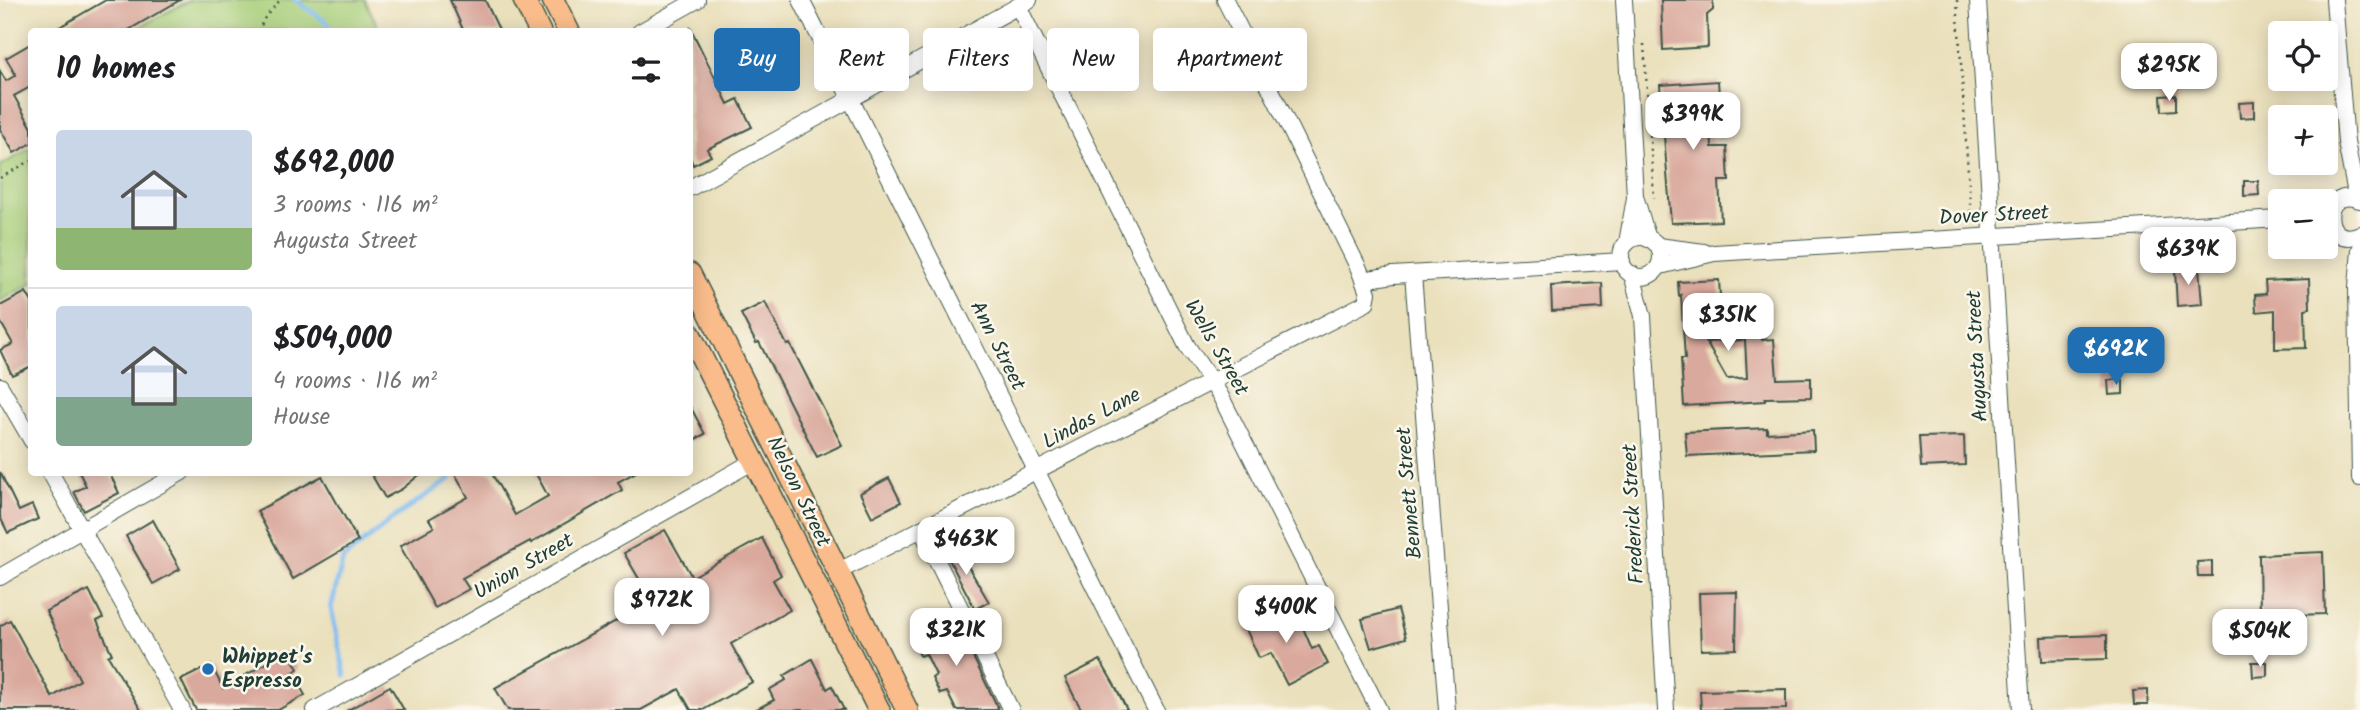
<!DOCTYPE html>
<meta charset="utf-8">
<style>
:root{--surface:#fff;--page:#f2f2f2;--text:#202124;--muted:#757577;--line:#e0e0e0;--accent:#1f6fb2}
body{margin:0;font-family:Kalam,sans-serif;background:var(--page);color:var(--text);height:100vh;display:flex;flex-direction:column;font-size:26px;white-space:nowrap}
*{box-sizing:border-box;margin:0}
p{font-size:23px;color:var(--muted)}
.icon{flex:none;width:38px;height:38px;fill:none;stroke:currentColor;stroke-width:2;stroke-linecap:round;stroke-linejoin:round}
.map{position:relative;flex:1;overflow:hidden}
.panel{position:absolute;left:28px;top:28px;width:665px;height:448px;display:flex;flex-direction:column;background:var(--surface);border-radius:7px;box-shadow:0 4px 18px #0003}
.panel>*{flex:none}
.banner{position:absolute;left:714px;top:28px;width:665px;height:63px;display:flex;gap:14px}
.fabs{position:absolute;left:2268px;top:21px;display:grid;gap:14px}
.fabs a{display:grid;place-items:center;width:70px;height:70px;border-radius:7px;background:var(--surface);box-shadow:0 4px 18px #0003;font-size:35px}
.price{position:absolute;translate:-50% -60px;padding:0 16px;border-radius:14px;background:#fff;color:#222;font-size:23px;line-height:46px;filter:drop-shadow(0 2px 4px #0008)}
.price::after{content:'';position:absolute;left:50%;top:42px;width:21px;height:16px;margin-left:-10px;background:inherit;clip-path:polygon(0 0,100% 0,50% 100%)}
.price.on{background:var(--accent);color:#fff}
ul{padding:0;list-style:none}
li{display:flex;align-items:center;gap:21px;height:175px;padding:0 28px}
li+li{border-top:2px solid var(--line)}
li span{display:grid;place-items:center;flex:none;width:196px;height:140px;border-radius:7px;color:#555}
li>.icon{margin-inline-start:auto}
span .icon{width:84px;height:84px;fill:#fffc;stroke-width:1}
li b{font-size:30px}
h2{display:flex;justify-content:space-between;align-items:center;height:84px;padding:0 28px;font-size:30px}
.chip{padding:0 24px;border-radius:7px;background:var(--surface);box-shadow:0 4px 18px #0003;font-size:24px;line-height:63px}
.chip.on{background:var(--accent);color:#fff}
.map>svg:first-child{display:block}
</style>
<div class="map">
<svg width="2360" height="710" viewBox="0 0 2360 710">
<rect width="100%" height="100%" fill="#fbf7ec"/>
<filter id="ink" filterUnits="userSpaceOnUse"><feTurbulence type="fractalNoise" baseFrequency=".0143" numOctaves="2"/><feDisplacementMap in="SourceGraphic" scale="14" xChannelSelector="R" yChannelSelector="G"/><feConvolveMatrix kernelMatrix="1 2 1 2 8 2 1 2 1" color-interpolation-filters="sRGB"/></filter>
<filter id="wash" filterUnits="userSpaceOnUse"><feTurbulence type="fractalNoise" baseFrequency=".00686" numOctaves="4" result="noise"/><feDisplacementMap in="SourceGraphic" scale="28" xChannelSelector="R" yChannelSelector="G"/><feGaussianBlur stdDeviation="1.57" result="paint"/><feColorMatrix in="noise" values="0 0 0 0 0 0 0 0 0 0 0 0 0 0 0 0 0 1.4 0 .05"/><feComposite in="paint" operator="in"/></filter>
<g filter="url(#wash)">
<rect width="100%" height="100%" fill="#eae0bc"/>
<g fill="#a8cf7a" stroke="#648657" stroke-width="2">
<path d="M190 0H365L380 31H132Z"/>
<path d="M31 148V284L0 301V166Z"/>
</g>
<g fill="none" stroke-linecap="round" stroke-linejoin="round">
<g stroke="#7fbcf2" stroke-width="5">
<path d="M295 0 324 20 335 32"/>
<path d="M345 675 331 608 343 559 395 517 450 479"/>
</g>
</g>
<g id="blocks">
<g fill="#daa99d" fill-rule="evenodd">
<path d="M106 0H180L125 32H51Z"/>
<path d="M450 0H485L500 32H464Z"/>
<path d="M1661 0H1713V10L1707 15 1708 47 1663 50Z"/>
<path d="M690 27 728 104 738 99 752 127 707 149 711 156 693 165 690 157Z"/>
<path d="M32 43V86L14 96 32 128V143L14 153 0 129V71L6 81 16 75 6 58Z"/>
<path d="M1718 81 1720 109 1710 110 1712 147H1727L1729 181H1719L1721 221 1671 223 1660 85Z"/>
<path d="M2176 95V110L2162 111 2161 96Z"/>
<path d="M2254 102V117L2240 118 2239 103Z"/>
<path d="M2244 181H2258L2259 195 2244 196Z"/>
<path d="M2199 268 2202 304 2177 306 2175 270Z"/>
<path d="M2309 279 2310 308 2305 309 2306 348 2275 349V310L2256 312 2255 295 2266 294 2265 281Z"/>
<path d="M1719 280 1721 312 1760 309 1762 340 1774 339 1777 379 1811 378V397L1765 398V401L1684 406 1681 359H1685L1681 295 1679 296 1678 282ZM1745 340 1747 378 1727 379 1706 342Z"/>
<path d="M1602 283 1603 308 1552 311 1551 286Z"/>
<path d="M26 292 32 302V366L12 375 0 350 13 344 0 321V306Z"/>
<path d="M765 302 787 345 790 344 842 445 817 457 759 342 756 343 741 314Z"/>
<path d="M2108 380H2123V394L2109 395Z"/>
<path d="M690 406 705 434 690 442Z"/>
<path d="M1767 428V433L1813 430 1814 450 1687 456 1685 432Z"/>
<path d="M1964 436 1965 465 1921 467 1919 437Z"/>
<path d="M0 472 19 511 32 505 38 519 8 533 0 517Z"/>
<path d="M79 472H109L119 493 84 511 74 492 86 486Z"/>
<path d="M370 472H423L402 489 385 498Z"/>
<path d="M454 472H491L515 515 548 496 535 472H636L618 482 622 490 531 543 530 541 462 578 469 589 435 608 400 546 434 527 429 519 468 497Z"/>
<path d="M322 476 358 541 293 579 257 511Z"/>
<path d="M889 478 901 502 872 517 860 493Z"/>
<path d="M153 520 180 569 153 584 126 536Z"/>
<path d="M665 530 692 577 762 538 781 575 773 580 790 610 731 644 752 682 703 710H691L679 689 641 710H508L495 688 652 601 624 553Z"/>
<path d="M958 544 969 568 989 602 975 609 944 550Z"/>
<path d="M2323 552 2325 614 2260 616 2259 555Z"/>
<path d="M2212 561V576H2198L2197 562Z"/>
<path d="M89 590 103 618 97 621 112 654 108 656 141 710H0V626L10 620 52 697 80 680 46 611Z"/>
<path d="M1737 592 1736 649 1701 650 1699 593Z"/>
<path d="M1294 607 1312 649 1319 646 1328 664 1287 685 1271 653 1259 658 1245 627Z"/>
<path d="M1398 609 1406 638 1371 648 1362 619Z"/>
<path d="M955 620 999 710H956L947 692 940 694 932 678 936 675 926 654 920 656 913 639Z"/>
<path d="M2107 635V659L2042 661 2041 637Z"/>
<path d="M288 651 298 669 292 673 305 695 278 710H196L181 680 211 665 223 688Z"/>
<path d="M812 659 827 689 832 686 844 710H755L774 700 769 690 786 680 784 676Z"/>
<path d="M1100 660 1115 686 1127 710H1082L1075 698 1065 678Z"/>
<path d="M2252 662H2267V676L2253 677Z"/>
<path d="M390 686 404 710H348Z"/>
<path d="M1786 689V709L1701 710 1700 691Z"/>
<path d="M2148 690V705H2134L2133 691Z"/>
</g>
</g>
</g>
<g filter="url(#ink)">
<use href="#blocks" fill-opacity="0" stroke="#3d5548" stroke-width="2"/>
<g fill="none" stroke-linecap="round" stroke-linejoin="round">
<g stroke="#3d5548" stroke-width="18">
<g id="minor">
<path d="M801 0 1156 710"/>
<path d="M1624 0 1635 196 1648 239"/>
<path d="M1978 0 2021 710"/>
<path d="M2334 0 2346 142 2357 199"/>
<path d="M1018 6 1187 346 1220 395 1379 710"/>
<path d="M640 32 697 0"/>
<path d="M690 188 1029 0"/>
<path d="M2360 200C2319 184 2322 251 2360 234"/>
<circle cx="1641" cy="257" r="20"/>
<path d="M1627 243 1635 198"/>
<path d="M1658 246 1704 252"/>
<path d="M2360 249 2357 287 2360 478"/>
<path d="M1660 266 1714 253 2280 219"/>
<path d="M1413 274 1447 710"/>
<path d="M1632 274 1643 316 1666 710"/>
<path d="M1363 280 1393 275 1622 261"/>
<path d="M0 386 32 441"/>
<path d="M50 472 182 710"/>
<path d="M921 529 1011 710"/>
<path d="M837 572 1366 303 1368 293 1359 269 1275 98 1225 0"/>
<path d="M0 577 182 472"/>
<path d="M315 710 754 461"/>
</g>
</g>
<g stroke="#3d5548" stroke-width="24">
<g id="major">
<path d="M524 0 540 32"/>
<path d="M553 0 569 32"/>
<path d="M690 274 907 710"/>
<path d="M690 334 879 710"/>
</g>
</g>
<g stroke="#3d5548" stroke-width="2.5" stroke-dasharray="2 5" stroke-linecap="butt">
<path d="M1957 0 1971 220"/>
<path d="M196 32H202"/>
<path d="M259 32 263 20 280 0"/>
<path d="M1644 44 1654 198"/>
<path d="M0 178 32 160"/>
</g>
<use href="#minor" stroke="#fff" stroke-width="16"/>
<use href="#major" stroke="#f9bc8a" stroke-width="21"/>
</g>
</g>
<circle fill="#1f6fb2" stroke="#fbf7ec" stroke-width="2.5" cx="208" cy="669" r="7"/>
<g text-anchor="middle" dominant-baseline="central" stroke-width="5" stroke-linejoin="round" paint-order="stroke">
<g font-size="21" fill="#1f3d34" stroke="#fbf7ec">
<text transform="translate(1994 216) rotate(-3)">Dover Street</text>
<text transform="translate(997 346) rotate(63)">Ann Street</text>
<text transform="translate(1216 348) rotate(60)">Wells Street</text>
<text transform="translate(1978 356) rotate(-93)">Augusta Street</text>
<text transform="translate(1092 419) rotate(-28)">Lindas Lane</text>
<text transform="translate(798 492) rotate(64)">Nelson Street</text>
<text transform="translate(1410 493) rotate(-95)">Bennett Street</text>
<text transform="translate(1634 514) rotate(-93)">Frederick Street</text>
<text transform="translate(524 567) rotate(-30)">Union Street</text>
</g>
<g font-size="21" font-weight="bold" fill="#1f3d34" stroke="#fbf7ec" text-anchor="start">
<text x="222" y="657">Whippet's<tspan x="222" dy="24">Espresso</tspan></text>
</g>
</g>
</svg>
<div class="fabs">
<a><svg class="icon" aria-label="locate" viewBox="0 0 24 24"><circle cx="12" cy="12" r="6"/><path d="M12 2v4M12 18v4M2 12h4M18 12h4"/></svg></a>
<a>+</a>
<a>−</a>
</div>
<b class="price" style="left:2169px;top:103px">$295K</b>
<b class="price" style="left:1693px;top:152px">$399K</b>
<b class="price" style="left:2188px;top:287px">$639K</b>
<b class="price" style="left:1728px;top:353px">$351K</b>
<b class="price on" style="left:2116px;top:387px">$692K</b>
<b class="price" style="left:966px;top:577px">$463K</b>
<b class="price" style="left:662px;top:638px">$972K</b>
<b class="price" style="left:1286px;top:645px">$400K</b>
<b class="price" style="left:956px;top:668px">$321K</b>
<b class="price" style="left:2260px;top:669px">$504K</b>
<div class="banner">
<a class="chip on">Buy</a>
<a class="chip">Rent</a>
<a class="chip">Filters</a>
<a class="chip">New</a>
<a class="chip">Apartment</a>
</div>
<section class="panel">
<h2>10 homes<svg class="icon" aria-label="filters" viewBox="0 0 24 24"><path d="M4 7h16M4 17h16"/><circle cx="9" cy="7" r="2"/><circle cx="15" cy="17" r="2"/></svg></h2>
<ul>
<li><span style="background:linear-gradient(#c9d6e8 70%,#8fb573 0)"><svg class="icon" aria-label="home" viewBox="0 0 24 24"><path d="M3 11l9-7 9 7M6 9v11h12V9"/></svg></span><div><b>$692,000</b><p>3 rooms · 116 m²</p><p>Augusta Street</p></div></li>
<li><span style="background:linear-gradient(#c9d6e8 65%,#7fa58c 0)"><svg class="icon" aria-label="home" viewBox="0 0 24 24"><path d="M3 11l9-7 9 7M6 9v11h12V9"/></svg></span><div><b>$504,000</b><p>4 rooms · 116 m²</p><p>House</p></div></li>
</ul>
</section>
</div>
